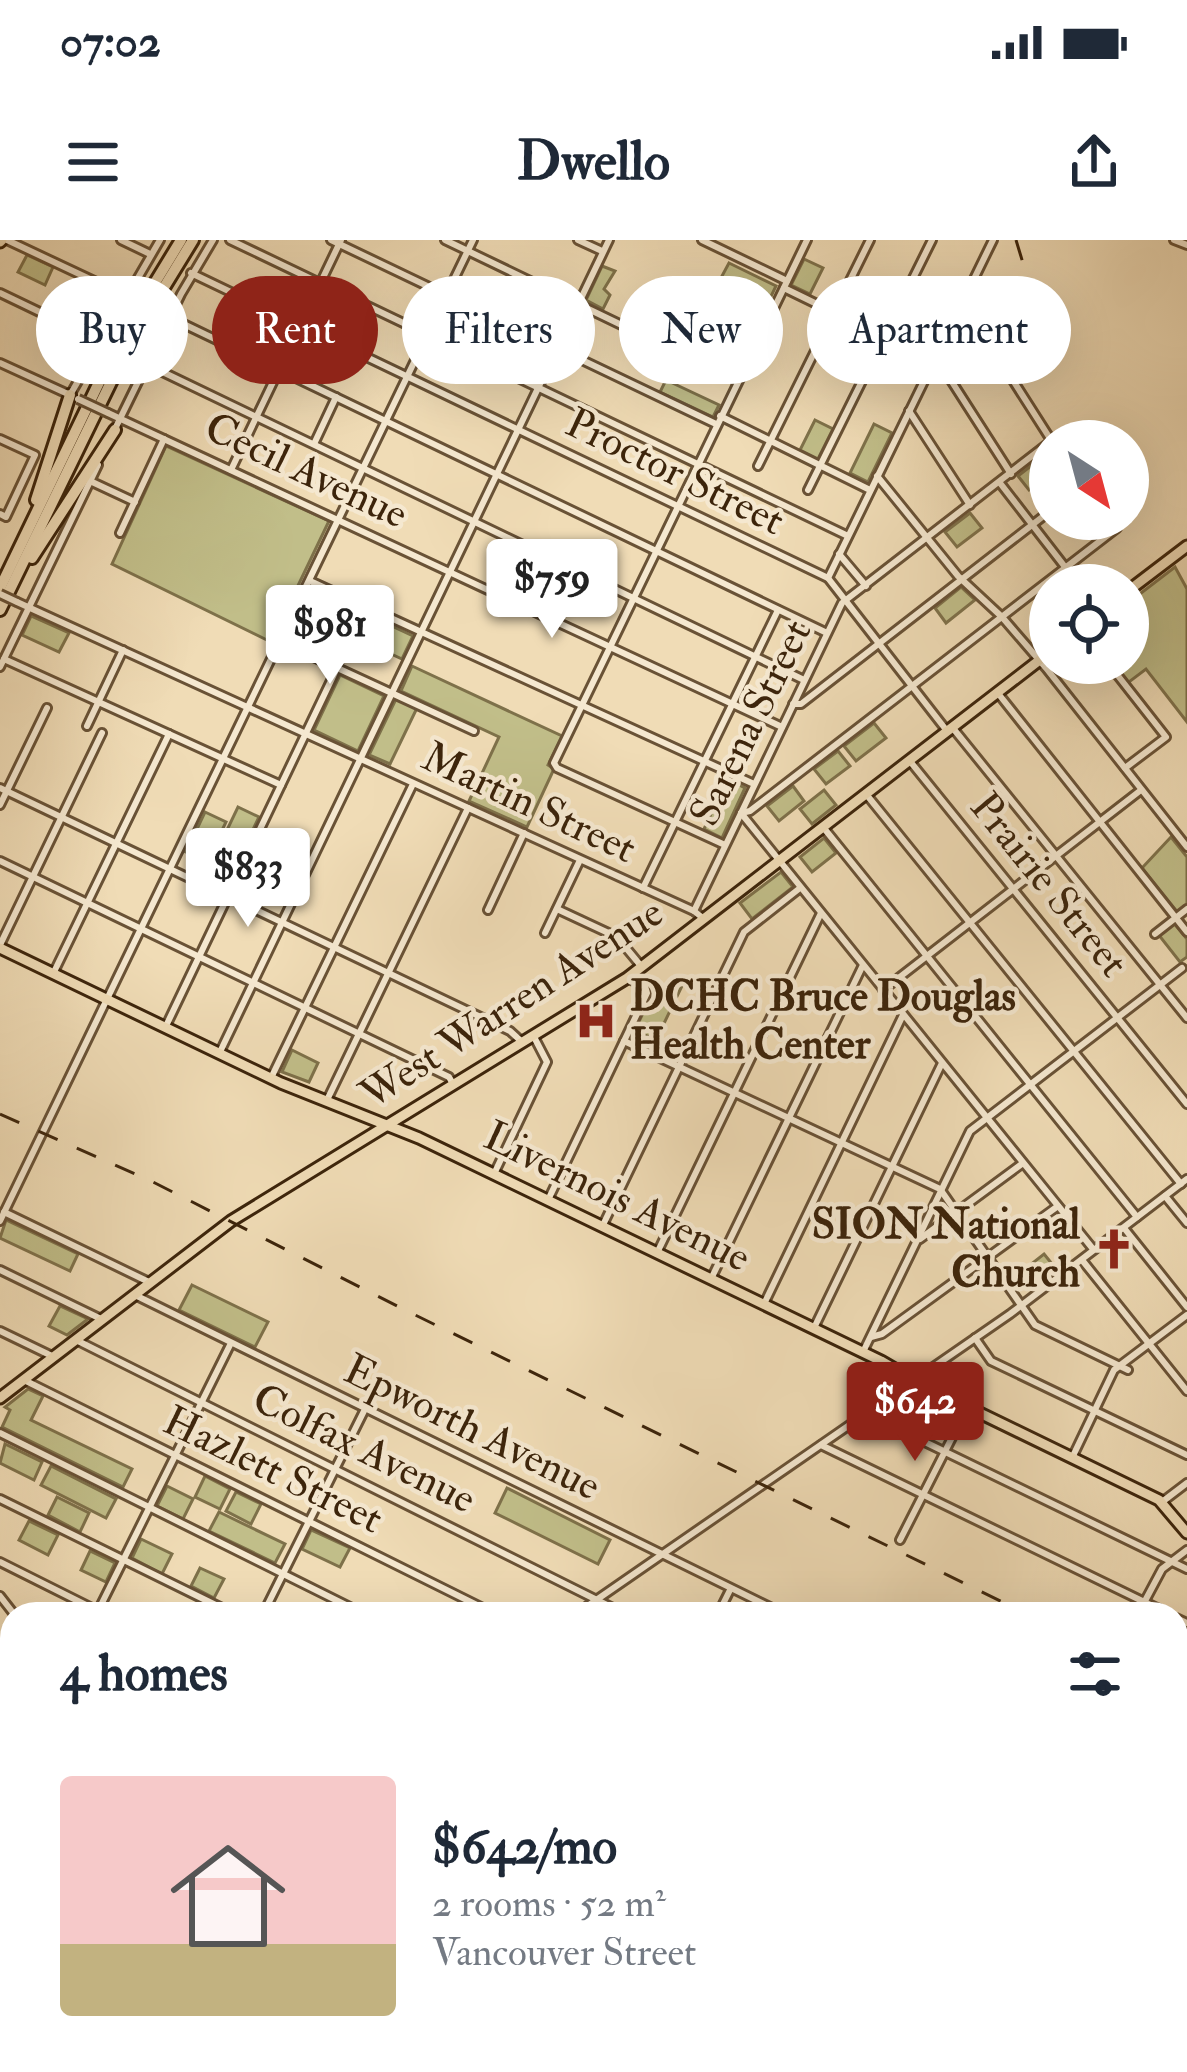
<!DOCTYPE html>
<meta charset="utf-8">
<style>
:root{--surface:#fff;--page:#f2f2f3;--text:#1f2937;--muted:#747a83;--line:#e0e1e3;--accent:#8f2418}
body{margin:0;font-family:"IM FELL Double Pica",serif;background:var(--page);color:var(--text);height:100vh;display:flex;flex-direction:column;font-size:45px;white-space:nowrap}
*{box-sizing:border-box;margin:0}
p{font-size:39px;color:var(--muted)}
.icon{flex:none;width:66px;height:66px;fill:none;stroke:currentColor;stroke-width:2;stroke-linecap:round;stroke-linejoin:round}
.map{position:relative;flex:1;overflow:hidden}
.sheet{position:absolute;left:0px;top:1362px;width:1188px;height:471px;display:flex;flex-direction:column;background:var(--surface);border-radius:36px 36px 0 0;box-shadow:0 12px 48px #0002}
.sheet>*{flex:none}
.hud{position:absolute;left:36px;top:36px;width:1116px;height:108px;display:flex;gap:24px}
.needle{width:78px;rotate:144deg}
.buttons{position:absolute;left:1029px;top:180px;display:grid;gap:24px}
.buttons a{display:grid;place-items:center;width:120px;height:120px;border-radius:50%;background:var(--surface);box-shadow:0 12px 48px #0002;font-size:60px}
.price{position:absolute;translate:-50% -102px;padding:0 27px;border-radius:12px;background:#fff;color:#222;font-size:39px;line-height:78px;filter:drop-shadow(0 3px 6px #0008)}
.price::after{content:'';position:absolute;left:50%;top:72px;width:36px;height:27px;margin-left:-18px;background:inherit;clip-path:polygon(0 0,100% 0,50% 100%)}
.price.selected{background:var(--accent);color:#fff}
ul{padding:0;list-style:none}
li{display:flex;align-items:center;gap:36px;height:300px;padding:0 60px}
li+li{border-top:3px solid var(--line)}
li span{display:grid;place-items:center;flex:none;width:336px;height:240px;border-radius:12px;color:#555}
li>.icon{margin-inline-start:auto}
span .icon{width:144px;height:144px;fill:#fffc;stroke-width:1}
li b{font-size:51px}
h2{display:flex;justify-content:space-between;align-items:center;height:144px;padding:0 60px;font-size:51px}
.tag{padding:0 42px;border-radius:54px;background:var(--surface);box-shadow:0 12px 48px #0002;font-size:42px;line-height:108px}
.tag.selected{background:var(--accent);color:#fff}
.status{display:flex;justify-content:space-between;align-items:center;height:84px;padding:0 60px;background:var(--surface);direction:ltr}
.status svg{height:33px;fill:currentColor}
header{display:flex;justify-content:space-between;align-items:center;height:156px;padding:0 60px;background:var(--surface);font-size:54px;font-weight:700}
.map>svg:first-child{display:block}
</style>
<div class="status"><b>07:02</b><svg viewBox="0 0 49 12"><path d="M0 12V9h3v3zM5 12V6h3v6zM10 12V3h3v9zM15 12V0h3v12zM26 1h20v11H26zM47 4h2v5h-2z"/></svg></div>
<header><svg class="icon" aria-label="menu" viewBox="0 0 24 24"><path d="M4 6h16M4 12h16M4 18h16"/></svg>Dwello<svg class="icon" aria-label="share" viewBox="0 0 24 24"><path d="M12 15V3M7 8l5-5 5 5M5 13v7h14v-7"/></svg></header>
<div class="map">
<svg width="1187" height="1832" viewBox="0 0 1187 1832">
<rect width="100%" height="100%" fill="#f0dcb6"/>
<filter id="stains"><feTurbulence type="fractalNoise" baseFrequency=".00167" numOctaves="4"/><feColorMatrix values="0 0 0 0 .2 0 0 0 0 .09 0 0 0 0 .02 0 0 0 .5 -.17"/></filter>
<radialGradient id="worn" r=".72"><stop offset=".6" stop-color="#630" stop-opacity="0"/><stop offset="1" stop-color="#630" stop-opacity=".3"/></radialGradient>
<g fill="#c1be89" stroke="#7e714a" stroke-width="3">
<path d="M27 15 53 27 45 45 18 32Z"/>
<path d="M804 19 823 28 810 54 791 45Z"/>
<path d="M729 23 776 46 763 73 715 49Z"/>
<path d="M602 26 615 31 604 49 610 55 603 69 586 60Z"/>
<path d="M666 140 719 165 713 177 660 152Z"/>
<path d="M815 180 833 189 818 219 800 210Z"/>
<path d="M874 184 892 193 868 242 850 233Z"/>
<path d="M166 206 329 281 271 402 112 324Z"/>
<path d="M1050 211V234L1029 250 1018 236Z"/>
<path d="M970 273 982 288 957 307 945 292Z"/>
<path d="M1175 327 1187 349V482L1146 429 1125 445 1111 426 1128 423V363Z"/>
<path d="M961 347 975 360 946 383 935 368Z"/>
<path d="M336 360 413 396 402 419 325 383Z"/>
<path d="M31 376 69 393 59 412 22 395Z"/>
<path d="M412 426 562 496 548 525 554 529 527 587 469 561 499 497 401 451Z"/>
<path d="M340 435 384 456 358 511 314 490Z"/>
<path d="M396 459 417 468 390 524 369 515Z"/>
<path d="M874 483 886 498 856 521 844 506Z"/>
<path d="M838 511 850 526 826 544 814 529Z"/>
<path d="M727 539 745 548 722 598 704 589Z"/>
<path d="M793 546 804 561 779 581 767 566Z"/>
<path d="M824 550 836 565 812 584 800 569Z"/>
<path d="M238 567 259 577 224 650 203 640Z"/>
<path d="M205 572 226 582 207 622 186 612Z"/>
<path d="M1171 597 1187 617V666L1178 673 1142 628Z"/>
<path d="M824 598 836 613 812 632 800 617Z"/>
<path d="M781 632 793 647 752 679 740 663Z"/>
<path d="M1173 682 1187 699V717L1180 722 1158 694Z"/>
<path d="M676 743 682 746 656 800 635 790 655 748 666 751Z"/>
<path d="M292 810 318 823 309 842 282 832Z"/>
<path d="M6 980 78 1014 70 1031 0 998Z"/>
<path d="M1044 1014 1057 1030 1032 1050 1020 1033Z"/>
<path d="M192 1045 268 1082 255 1107 179 1070Z"/>
<path d="M60 1066 88 1079 67 1095 49 1086Z"/>
<path d="M28 1149 43 1156 31 1180 132 1229 123 1247 2 1187 10 1170 5 1167Z"/>
<path d="M5 1204 42 1222 34 1240 0 1223Z"/>
<path d="M51 1226 116 1259 106 1278 41 1245Z"/>
<path d="M205 1236 230 1249 220 1269 195 1257Z"/>
<path d="M167 1246 193 1259 183 1279 157 1266Z"/>
<path d="M507 1248 610 1300 598 1324 495 1273Z"/>
<path d="M236 1252 261 1264 251 1284 226 1271Z"/>
<path d="M57 1257 89 1273 80 1292 48 1275Z"/>
<path d="M219 1272 285 1304 275 1323 209 1291Z"/>
<path d="M29 1281 58 1295 48 1315 19 1300Z"/>
<path d="M311 1290 350 1308 340 1327 302 1309Z"/>
<path d="M141 1299 172 1314 162 1334 132 1318Z"/>
<path d="M90 1311 115 1323 106 1342 81 1330Z"/>
<path d="M200 1328 224 1339 214 1358 191 1346Z"/>
<path d="M5 1793 12 1802V1821H27L33 1829 8 1832 0 1821V1797Z"/>
</g>
<g fill="none" stroke-linecap="round" stroke-linejoin="round">
<g stroke="#695236" stroke-width="12">
<g id="minor">
<path d="M7 0 126 56"/>
<path d="M121 0 150 14"/>
<path d="M230 0 848 296"/>
<path d="M331 0 716 184"/>
<path d="M445 0 738 141"/>
<path d="M578 0 602 11"/>
<path d="M702 0 787 41"/>
<path d="M1174 0 1187 5"/>
<path d="M191 33 828 338 947 491"/>
<path d="M784 48 934 121"/>
<path d="M0 53 100 101"/>
<path d="M963 62 1051 200"/>
<path d="M169 77 827 393"/>
<path d="M936 117 1011 234"/>
<path d="M0 123 68 154"/>
<path d="M146 124 804 440"/>
<path d="M70 155 160 0"/>
<path d="M909 171 970 265"/>
<path d="M108 173 782 487"/>
<path d="M720 176 870 250"/>
<path d="M114 191 181 54 213 0"/>
<path d="M0 199 35 215 6 277 0 274"/>
<path d="M314 204 336 157"/>
<path d="M758 226 870 0"/>
<path d="M231 230 341 0"/>
<path d="M877 236 958 336 1002 377 1046 428 1187 607"/>
<path d="M90 241 135 262"/>
<path d="M1000 243 1079 345"/>
<path d="M808 250 932 0"/>
<path d="M120 293 164 199"/>
<path d="M839 314 866 346"/>
<path d="M828 338 993 0"/>
<path d="M310 341 754 544"/>
<path d="M17 362 694 671 704 679"/>
<path d="M281 402 474 491"/>
<path d="M4 419 281 545"/>
<path d="M1108 423 1166 497 1125 528"/>
<path d="M0 427 98 225"/>
<path d="M997 452 1187 692"/>
<path d="M793 464H801L1050 271"/>
<path d="M87 486 123 410"/>
<path d="M952 487 1187 778"/>
<path d="M909 520 1187 864"/>
<path d="M0 548 510 791 522 802"/>
<path d="M866 554 1181 944"/>
<path d="M0 565 47 468"/>
<path d="M741 573 1093 1009"/>
<path d="M741 573 750 571 1117 288"/>
<path d="M823 587 1137 977"/>
<path d="M725 605 557 528 554 523 807 0"/>
<path d="M0 621 449 837 453 844"/>
<path d="M643 648 778 370"/>
<path d="M557 669 617 697 641 726"/>
<path d="M488 670 524 593"/>
<path d="M694 671 842 363 1050 202"/>
<path d="M545 693 580 620"/>
<path d="M1155 694 1187 669"/>
<path d="M0 705 102 493"/>
<path d="M53 734 169 494"/>
<path d="M883 750 1141 550"/>
<path d="M165 788 337 428"/>
<path d="M624 801 940 949 1035 1085 1128 1130"/>
<path d="M219 814 609 0"/>
<path d="M271 838 413 544"/>
<path d="M327 860 468 568"/>
<path d="M494 934 547 822 533 795"/>
<path d="M1165 956 1187 983"/>
<path d="M548 960 647 753 645 746 629 739"/>
<path d="M4 972 151 1043"/>
<path d="M0 981 473 0"/>
<path d="M602 987 744 692 800 648"/>
<path d="M1124 988 1187 1067"/>
<path d="M920 999 1023 923"/>
<path d="M657 1013 821 673"/>
<path d="M1082 1020 1187 1151"/>
<path d="M0 1030 103 1080"/>
<path d="M711 1039 863 725"/>
<path d="M135 1055 784 1374"/>
<path d="M764 1064 903 775"/>
<path d="M814 1088 942 823"/>
<path d="M0 1091 54 1117"/>
<path d="M871 1097 882 1094 1058 966"/>
<path d="M975 1098 991 1121 1187 1215"/>
<path d="M76 1100 625 1374"/>
<path d="M863 1112 970 891 1182 728"/>
<path d="M24 1140 495 1374"/>
<path d="M867 1174 1187 1329"/>
<path d="M0 1193 364 1374"/>
<path d="M821 1205 1169 1374"/>
<path d="M1072 1218 1114 1130 1187 1075"/>
<path d="M0 1259 234 1374"/>
<path d="M1162 1262 1187 1243"/>
<path d="M900 1300 967 1168"/>
<path d="M0 1322 104 1374"/>
<path d="M0 1356 14 1374"/>
<path d="M91 1374 100 1367 231 1103"/>
<path d="M263 1374 365 1169"/>
<path d="M576 1374 1010 1074 1187 939"/>
<path d="M718 1374 730 1350"/>
<path d="M1138 1374 1162 1329 1187 1310"/>
<path d="M1176 1378 1187 1383"/>
<path d="M0 1443 12 1434"/>
<path d="M0 1451 12 1467"/>
<path d="M0 1466 12 1482"/>
<path d="M1176 1568 1187 1578"/>
<path d="M0 1574 12 1589"/>
<path d="M0 1616 12 1607"/>
<path d="M0 1663 12 1678"/>
<path d="M1176 1675 1187 1653"/>
<path d="M0 1752 12 1767"/>
<path d="M1176 1775 1187 1781"/>
<path d="M0 1790 12 1780"/>
<path d="M70 1821 79 1832"/>
<path d="M149 1821 158 1832"/>
<path d="M526 1821 547 1832"/>
<path d="M784 1821 807 1832"/>
<path d="M1141 1821 1163 1832"/>
<path d="M0 1830 2 1832"/>
<path d="M201 1832 207 1821"/>
<path d="M349 1832 355 1821"/>
<path d="M419 1832 425 1821"/>
<path d="M489 1832 495 1821"/>
<path d="M561 1832 566 1821"/>
<path d="M632 1832 638 1821"/>
<path d="M703 1832 709 1821"/>
<path d="M771 1832 777 1821"/>
<path d="M839 1832 844 1821"/>
<path d="M906 1832 912 1821"/>
<path d="M975 1832 978 1821"/>
<path d="M1036 1832 1038 1821"/>
<path d="M1096 1832 1101 1821"/>
<path d="M1171 1832 1187 1799"/>
</g>
</g>
<g stroke="#3c240b" stroke-width="15">
<g id="major">
<path d="M0 2 2 0"/>
<path d="M1128 351 1187 306"/>
<path d="M0 708 281 843 419 898 881 1121 922 1145 1159 1260 1187 1293"/>
<path d="M0 1158 231 981 627 738 1050 412"/>
</g>
</g>
<g stroke="#3c240b" stroke-width="16">
<g id="highway">
<path d="M36 260 70 155"/>
<path d="M32 318 115 190"/>
<path d="M0 348 117 105 181 0"/>
<path d="M0 370 130 103 193 0"/>
</g>
</g>
<use href="#minor" stroke="#f5e8d0" stroke-width="6"/>
<use href="#major" stroke="#f0dcb6" stroke-width="9"/>
<use href="#highway" stroke="#f0dcb6" stroke-width="10"/>
<g stroke="#3c240b" stroke-width="3" stroke-dasharray="21 21" stroke-linecap="butt">
<path d="M1016 0 1026 33 1053 70"/>
<path d="M0 874 151 941 407 1071 1027 1374"/>
<path d="M1176 1447 1187 1452"/>
</g>
<g stroke="#695236" stroke-width="12" stroke-linecap="butt">
<g id="minor-bridge">
<path d="M78 159 108 173"/>
<path d="M0 354 17 362"/>
</g>
</g>
<use href="#minor-bridge" stroke="#f5e8d0" stroke-width="6"/>
</g>
<defs>
<g id="hospital-bare" transform="scale(3.24)"><path d="M-5-5h3v3.5h4V-5h3V5h-3V1.5h-4V5h-3Z" fill="#8f2418" stroke="#f5e8d0" stroke-width="2.5" paint-order="stroke"/></g>
<g id="church-bare" transform="scale(3.24)"><path d="M-1.2-6h2.4v3.5h3.3v2.4h-3.3V6h-2.4V-.1h-3.3v-2.4h3.3Z" fill="#8f2418" stroke="#f5e8d0" stroke-width="2.5" paint-order="stroke"/></g>
</defs>
<g fill-rule="evenodd">
<use href="#hospital-bare" x="596" y="781"/>
<use href="#church-bare" x="1114" y="1009"/>
</g>
<g text-anchor="middle" dominant-baseline="central" stroke-width="9" stroke-linejoin="round" paint-order="stroke">
<g font-size="42" fill="#3c240b" stroke="#f5e8d0">
<text transform="translate(306 231) rotate(25)">Cecil Avenue</text>
<text transform="translate(675 232) rotate(26)">Proctor Street</text>
<text transform="translate(751 483) rotate(-64)">Sarena Street</text>
<text transform="translate(529 563) rotate(25)">Martin Street</text>
<text transform="translate(1049 645) rotate(51)">Prairie Street</text>
<text transform="translate(512 764) rotate(-33)">West Warren Avenue</text>
<text transform="translate(617 957) rotate(26)">Livernois Avenue</text>
<text transform="translate(472 1188) rotate(26)">Epworth Avenue</text>
<text transform="translate(364 1209) rotate(26)">Colfax Avenue</text>
<text transform="translate(273 1230) rotate(26)">Hazlett Street</text>
</g>
<g font-size="42" font-weight="bold" fill="#3c240b" stroke="#f5e8d0" text-anchor="start">
<text x="630" y="757">DCHC Bruce Douglas<tspan x="630" dy="48">Health Center</tspan></text>
<text x="1080" y="985" text-anchor="end">SION National<tspan x="1080" dy="48">Church</tspan></text>
</g>
</g>
<rect width="100%" height="100%" filter="url(#stains)"/>
<rect width="100%" height="100%" fill="url(#worn)"/>
</svg>
<div class="buttons">
<a><svg class="needle" viewBox="-14 -14 28 28"><path d="M0-13l5 13h-10z" fill="#e53935"/><path d="M0 13l5-13h-10z" fill="#747a83"/></svg></a>
<a><svg class="icon" aria-label="locate" viewBox="0 0 24 24"><circle cx="12" cy="12" r="6"/><path d="M12 2v4M12 18v4M2 12h4M18 12h4"/></svg></a>
</div>
<b class="price" style="left:552px;top:401px">$759</b>
<b class="price" style="left:330px;top:447px">$981</b>
<b class="price" style="left:248px;top:690px">$833</b>
<b class="price selected" style="left:915px;top:1224px">$642</b>
<div class="hud">
<a class="tag">Buy</a>
<a class="tag selected">Rent</a>
<a class="tag">Filters</a>
<a class="tag">New</a>
<a class="tag">Apartment</a>
</div>
<section class="sheet">
<h2>4 homes<svg class="icon" aria-label="filters" viewBox="0 0 24 24"><path d="M4 7h16M4 17h16"/><circle cx="9" cy="7" r="2"/><circle cx="15" cy="17" r="2"/></svg></h2>
<ul>
<li><span style="background:linear-gradient(#f6c9c9 70%,#c2b280 0)"><svg class="icon" aria-label="home" viewBox="0 0 24 24"><path d="M3 11l9-7 9 7M6 9v11h12V9"/></svg></span><div><b>$642/mo</b><p>2 rooms · 52 m²</p><p>Vancouver Street</p></div></li>
</ul>
</section>
</div>
